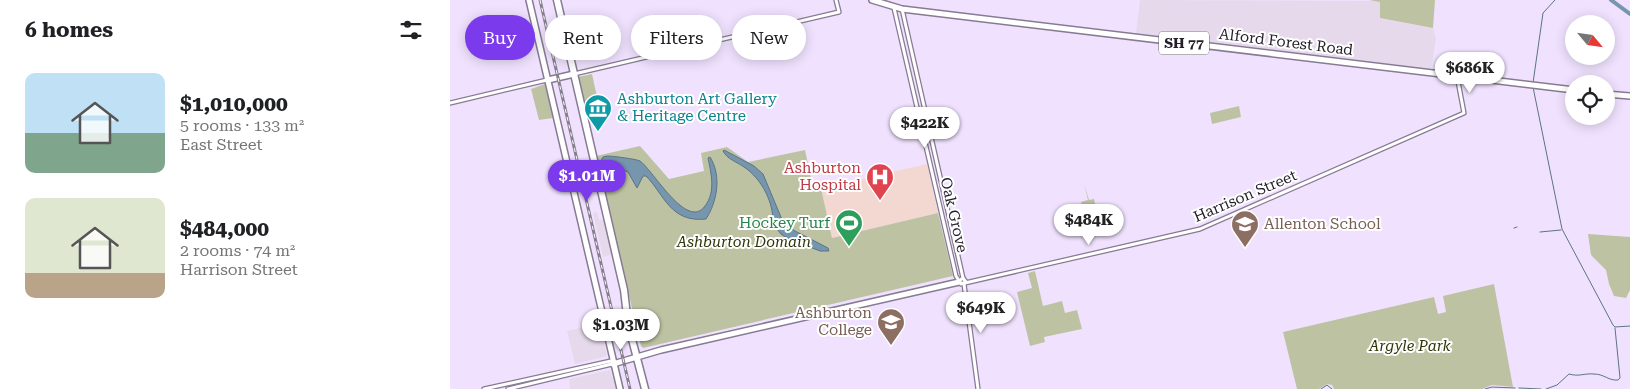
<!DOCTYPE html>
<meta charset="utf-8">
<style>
:root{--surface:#fff;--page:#f6f6f6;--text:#202124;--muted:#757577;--accent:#7c3aed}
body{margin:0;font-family:"Roboto Serif",serif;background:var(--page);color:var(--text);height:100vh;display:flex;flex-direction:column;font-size:19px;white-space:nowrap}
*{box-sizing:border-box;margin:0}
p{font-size:16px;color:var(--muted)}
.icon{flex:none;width:28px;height:28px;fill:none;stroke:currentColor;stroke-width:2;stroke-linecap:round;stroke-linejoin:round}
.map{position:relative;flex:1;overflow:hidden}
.panel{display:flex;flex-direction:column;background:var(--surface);width:450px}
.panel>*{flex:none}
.banner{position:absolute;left:15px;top:15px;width:475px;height:45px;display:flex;gap:10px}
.needle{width:32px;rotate:119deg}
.fabs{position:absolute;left:1115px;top:15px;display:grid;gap:10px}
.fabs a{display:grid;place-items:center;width:50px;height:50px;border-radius:50%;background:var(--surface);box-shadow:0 2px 12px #0003;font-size:25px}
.price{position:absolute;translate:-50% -42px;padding:0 11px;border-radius:18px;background:#fff;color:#222;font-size:16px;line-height:32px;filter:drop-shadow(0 1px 2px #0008)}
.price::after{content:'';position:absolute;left:50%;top:30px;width:15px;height:11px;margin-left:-8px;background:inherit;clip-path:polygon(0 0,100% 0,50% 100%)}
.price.current{background:var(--accent);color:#fff}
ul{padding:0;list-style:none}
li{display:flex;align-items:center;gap:15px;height:125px;padding:0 25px}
li span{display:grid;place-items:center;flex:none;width:140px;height:100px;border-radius:10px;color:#555}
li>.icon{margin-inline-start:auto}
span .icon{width:60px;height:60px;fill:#fffc;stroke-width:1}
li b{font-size:21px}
h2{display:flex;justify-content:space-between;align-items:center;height:60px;padding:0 25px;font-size:21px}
.pill{padding:0 18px;border-radius:22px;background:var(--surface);box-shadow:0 2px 12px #0003;font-size:18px;line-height:45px}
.pill.current{background:var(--accent);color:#fff}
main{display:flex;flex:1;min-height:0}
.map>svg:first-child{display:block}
</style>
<main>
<section class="panel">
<h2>6 homes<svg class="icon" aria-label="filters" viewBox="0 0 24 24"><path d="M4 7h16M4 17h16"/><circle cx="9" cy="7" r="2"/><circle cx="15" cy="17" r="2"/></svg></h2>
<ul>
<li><span style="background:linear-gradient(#bfe0f5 60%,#7fa58c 0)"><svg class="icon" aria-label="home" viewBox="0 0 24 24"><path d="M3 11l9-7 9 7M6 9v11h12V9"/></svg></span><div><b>$1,010,000</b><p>5 rooms · 133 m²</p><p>East Street</p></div></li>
<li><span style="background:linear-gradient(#dfe7d0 75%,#b9a48a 0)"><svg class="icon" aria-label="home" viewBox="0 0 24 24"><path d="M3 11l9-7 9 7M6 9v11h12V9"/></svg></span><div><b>$484,000</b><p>2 rooms · 74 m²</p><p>Harrison Street</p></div></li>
</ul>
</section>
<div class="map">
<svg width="1180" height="389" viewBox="0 0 1180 389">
<rect width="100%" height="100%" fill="#f0e2fe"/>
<g fill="#e7d9ec">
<path d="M690 0 930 1V18L983 28 986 39 981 69 686 33Z"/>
<path d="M147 212 149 220 154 219 163 254 153 257 143 213Z"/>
<path d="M150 323 157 356 125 364 117 331Z"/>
<path d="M160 370 166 389H120L119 379Z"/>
</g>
<path fill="#f2d8d1" d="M477 164 488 213 382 238 371 188Z"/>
<g fill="#bdc3a2">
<path d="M919 0H985L983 28 930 18V2Z"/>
<path d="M142 74 149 106 136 110 128 77Z"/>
<path d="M95 84 103 118 89 120 81 89Z"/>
<path d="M789 106 791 117 762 124 760 113Z"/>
<path d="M190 146 219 179 254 171 251 153 277 147 298 162 355 150 363 188H371L382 238 488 213 503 276 193 348 191 346 146 156Z"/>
<path d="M634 184 639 200 644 199 646 208 661 204 662 207 647 211 649 218 636 221 631 202 638 200Z"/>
<path d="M1138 234 1180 237V290L1176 298 1164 296 1159 284 1156 270 1141 255Z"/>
<path d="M585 271 593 306 612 301 615 313 627 310 632 329 594 337 595 342 580 346 567 292 582 288 578 273Z"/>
<path d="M1044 284 1063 387 1042 385 1032 389H884L882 385 877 384 869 389H847L833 332 984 297 988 314 996 312 993 296Z"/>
</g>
<g fill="#7696ae" stroke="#5d7286">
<path d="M274 150 304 166 313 174 333 222 345 231 378 248 379 251H370L337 238 331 234 323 224C324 203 312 179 294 167 287 162 277 159 273 151Z"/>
<path d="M157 156C163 156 186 159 190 161 203 170 237 231 255 206 266 192 261 173 258 158L260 157C272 176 267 202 256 219 220 223 214 194 196 176H193L187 188 178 172 151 161 153 157Z"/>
</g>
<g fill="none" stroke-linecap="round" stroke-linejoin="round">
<g stroke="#5d7286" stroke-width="1">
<path d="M1083 83 1093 13 1105 0"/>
<path d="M1083 87 1112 229 1163 325 1165 327 1180 326"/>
<path d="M1064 228 1067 227"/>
<path d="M1090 232 1111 230"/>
<path d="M1069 388 1091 389"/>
<path d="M871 389 877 385 882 389"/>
<path d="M1035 389 1042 387 1065 388"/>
<path d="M1096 389 1107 385 1119 374C1129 377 1135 373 1144 374 1154 374 1159 381 1168 380L1170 378 1165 328"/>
</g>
<path stroke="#7696ae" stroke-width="4" d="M1161 0 1180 14"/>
<g stroke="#877a93" stroke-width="5.5">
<g id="minor">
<path d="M444 8 506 276 511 284 516 282 513 278 509 281"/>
<path d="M452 9 513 278"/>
<path d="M124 74 389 12 386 0"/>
<path d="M0 103 97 80"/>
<path d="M515 283 750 229 1014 113 1007 76"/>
<path d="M514 284 528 389"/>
<path d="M34 389 161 361"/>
<path d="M58 389 162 364"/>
</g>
</g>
<g stroke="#877a93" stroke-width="8">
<g id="major">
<path d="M79 0 170 389"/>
<path d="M422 0 452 9 1124 90"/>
<path d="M98 80 124 74"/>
<path d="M1156 94 1180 96"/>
<path d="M163 364 211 350 509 282"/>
</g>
</g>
<g stroke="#877a93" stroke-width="9">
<path id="highway" d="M107 0 174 290 178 324 195 389"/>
</g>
<use href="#minor" stroke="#fff" stroke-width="3"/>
<use href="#major" stroke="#fff" stroke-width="5"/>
<use href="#highway" stroke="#fff" stroke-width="6"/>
<g stroke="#877e90" stroke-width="3">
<path id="rail" d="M90 0 180 389"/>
</g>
<use href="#rail" stroke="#fff" stroke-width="1" stroke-dasharray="4" stroke-linecap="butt"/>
</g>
<defs>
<g id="museum-pin" transform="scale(1.4375)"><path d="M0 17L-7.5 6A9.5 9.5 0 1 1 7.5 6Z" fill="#0f9aa8" stroke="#fff"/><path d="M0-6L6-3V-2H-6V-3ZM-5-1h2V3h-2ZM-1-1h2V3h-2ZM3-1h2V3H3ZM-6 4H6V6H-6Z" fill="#fff"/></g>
<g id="hospital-pin" transform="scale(1.4375)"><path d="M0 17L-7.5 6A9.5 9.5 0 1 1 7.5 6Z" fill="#e0444e" stroke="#fff"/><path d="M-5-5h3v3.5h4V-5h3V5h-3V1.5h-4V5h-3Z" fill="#fff"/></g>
<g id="stadium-pin" transform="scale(1.4375)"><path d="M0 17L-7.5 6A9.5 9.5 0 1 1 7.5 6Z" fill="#2e9e5b" stroke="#fff"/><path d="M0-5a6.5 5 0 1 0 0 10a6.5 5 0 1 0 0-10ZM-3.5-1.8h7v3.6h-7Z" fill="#fff"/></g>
<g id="school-pin" transform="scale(1.4375)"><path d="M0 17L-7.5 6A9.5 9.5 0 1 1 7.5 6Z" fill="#8d6e63" stroke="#fff"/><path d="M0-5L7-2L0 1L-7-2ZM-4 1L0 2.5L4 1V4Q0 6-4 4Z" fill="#fff"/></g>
</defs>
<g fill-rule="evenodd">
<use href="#museum-pin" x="148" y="108"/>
<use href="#hospital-pin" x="430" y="177"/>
<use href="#stadium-pin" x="399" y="223"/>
<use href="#school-pin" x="795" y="224"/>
<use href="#school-pin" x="441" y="322"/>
</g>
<g text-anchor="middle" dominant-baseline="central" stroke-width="4" stroke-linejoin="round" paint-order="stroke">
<rect fill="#fff" stroke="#656268" stroke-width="1" x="709" y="31.5" width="50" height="23" rx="4"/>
<g font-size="14" font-weight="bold" fill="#231e28">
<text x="734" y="43">SH 77</text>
</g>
<g font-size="15" fill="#231e28" stroke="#fff">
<text transform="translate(836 42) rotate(7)">Alford Forest Road</text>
<text transform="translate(795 196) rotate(-23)">Harrison Street</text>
<text transform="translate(504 215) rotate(77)">Oak Grove</text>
</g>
<g font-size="15" fill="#0d838f" stroke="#fff" text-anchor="start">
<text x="167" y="99">Ashburton Art Gallery<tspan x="167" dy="17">&amp; Heritage Centre</tspan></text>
</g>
<g font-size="15" fill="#be3a42" stroke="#fff" text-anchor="end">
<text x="411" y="168">Ashburton<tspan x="411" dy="17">Hospital</tspan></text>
</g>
<g font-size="15" fill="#27864d" stroke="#fff" text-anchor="end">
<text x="380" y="223">Hockey Turf</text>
</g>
<g font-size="15" fill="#785e54" stroke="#fff" text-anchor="start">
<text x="814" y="224">Allenton School</text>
<text x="422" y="313" text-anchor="end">Ashburton<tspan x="422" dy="17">College</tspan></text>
</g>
<g font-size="15" font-style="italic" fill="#313608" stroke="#fff">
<text x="294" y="242">Ashburton Domain</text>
<text x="960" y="346">Argyle Park</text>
</g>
</g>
</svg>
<div class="fabs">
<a><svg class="needle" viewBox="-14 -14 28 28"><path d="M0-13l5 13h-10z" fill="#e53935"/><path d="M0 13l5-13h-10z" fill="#757577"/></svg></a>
<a><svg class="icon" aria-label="locate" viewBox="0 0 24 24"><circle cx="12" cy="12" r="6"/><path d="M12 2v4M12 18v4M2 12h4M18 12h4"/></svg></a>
</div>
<b class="price" style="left:1020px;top:94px">$686K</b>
<b class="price" style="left:475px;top:149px">$422K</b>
<b class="price current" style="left:137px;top:202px">$1.01M</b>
<b class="price" style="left:639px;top:246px">$484K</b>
<b class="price" style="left:531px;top:334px">$649K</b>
<b class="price" style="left:171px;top:351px">$1.03M</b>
<div class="banner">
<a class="pill current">Buy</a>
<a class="pill">Rent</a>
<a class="pill">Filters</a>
<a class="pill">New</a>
</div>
</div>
</main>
